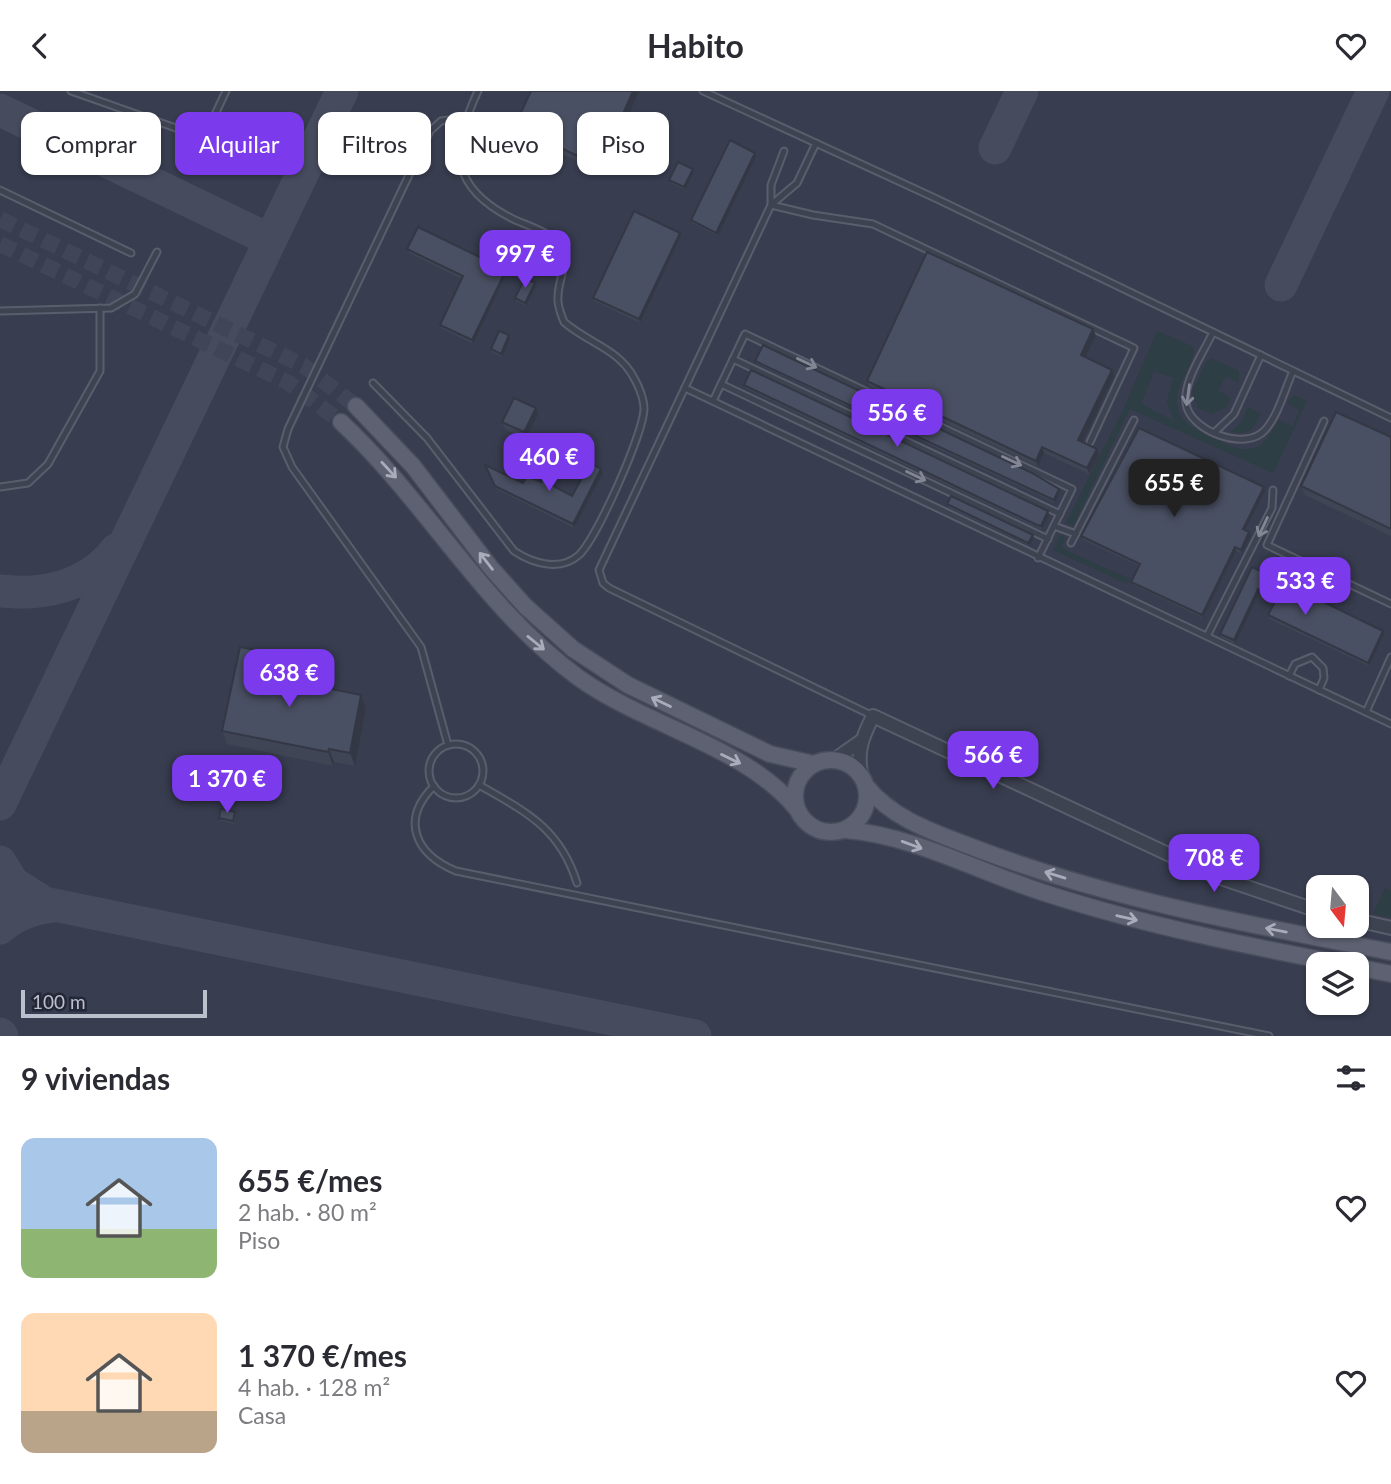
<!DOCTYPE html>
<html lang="es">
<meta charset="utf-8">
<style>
:root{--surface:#fff;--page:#f2f2f3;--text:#2b2b33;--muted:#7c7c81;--accent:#7c3aed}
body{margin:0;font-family:Lato,sans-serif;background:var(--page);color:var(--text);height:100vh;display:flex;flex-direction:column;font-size:26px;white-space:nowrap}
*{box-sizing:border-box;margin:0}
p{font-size:23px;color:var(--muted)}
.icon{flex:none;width:38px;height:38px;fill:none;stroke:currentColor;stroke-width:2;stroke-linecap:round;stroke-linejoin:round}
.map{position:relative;height:945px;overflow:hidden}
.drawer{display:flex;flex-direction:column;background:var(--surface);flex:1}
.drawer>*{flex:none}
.guide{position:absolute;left:21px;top:21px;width:700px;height:63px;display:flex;gap:14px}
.needle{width:46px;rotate:164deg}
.buttons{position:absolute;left:1306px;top:784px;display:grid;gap:14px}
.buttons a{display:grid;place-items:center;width:63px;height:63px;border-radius:14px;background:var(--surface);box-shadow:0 2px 5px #0004;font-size:35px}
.scale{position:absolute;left:21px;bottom:18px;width:186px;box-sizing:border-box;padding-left:7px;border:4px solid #bcbfcc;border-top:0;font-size:19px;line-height:24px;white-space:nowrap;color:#bcbfcc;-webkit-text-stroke:5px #232737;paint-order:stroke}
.price{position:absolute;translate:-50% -60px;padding:0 16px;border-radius:14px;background:var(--accent);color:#fff;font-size:23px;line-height:46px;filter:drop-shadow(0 2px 4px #0008)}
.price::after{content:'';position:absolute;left:50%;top:42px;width:21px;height:16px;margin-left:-10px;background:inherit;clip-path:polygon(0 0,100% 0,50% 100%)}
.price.current{background:#222;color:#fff}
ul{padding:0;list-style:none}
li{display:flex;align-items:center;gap:21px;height:175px;padding:0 21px}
li span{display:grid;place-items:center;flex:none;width:196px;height:140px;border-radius:14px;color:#555}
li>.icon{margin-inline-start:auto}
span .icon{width:84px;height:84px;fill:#fffc;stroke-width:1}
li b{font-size:30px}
h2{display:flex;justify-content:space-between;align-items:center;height:84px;padding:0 21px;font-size:30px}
.tag{padding:0 24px;border-radius:14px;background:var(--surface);box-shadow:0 2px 5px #0004;font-size:24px;line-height:63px}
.tag.current{background:var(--accent);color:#fff}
header{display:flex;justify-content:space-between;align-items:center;height:91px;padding:0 21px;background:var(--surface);font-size:32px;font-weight:700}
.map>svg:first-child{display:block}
</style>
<header><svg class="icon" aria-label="back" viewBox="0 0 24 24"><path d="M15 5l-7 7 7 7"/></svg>Habito<svg class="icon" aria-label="heart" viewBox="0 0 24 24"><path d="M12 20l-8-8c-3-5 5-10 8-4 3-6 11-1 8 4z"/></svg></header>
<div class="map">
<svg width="1391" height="945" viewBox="0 0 1391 945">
<rect width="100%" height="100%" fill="#2a3042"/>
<path fill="#383d4f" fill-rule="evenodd" d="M0 0H1391V945H0ZM1318 796H1356V835H1318ZM1318 873H1356V912H1318Z"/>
<g fill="#2d3e44" fill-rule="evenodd">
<path d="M1157 240 1194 256C1194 278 1172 295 1178 318 1181 333 1197 338 1209 345 1243 362 1260 368 1278 329L1293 336 1299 319 1287 312 1294 304 1307 310 1273 382 1130 318 1073 435 1066 432 1125 315ZM1154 280 1173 287 1167 311 1174 330 1141 313Z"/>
<path d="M1211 267 1239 280V292L1226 285 1218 300 1231 307 1226 316 1212 323 1198 317 1192 301 1206 271Z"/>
<path d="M1248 316 1261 322C1254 338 1249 344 1231 341L1241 331Z"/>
<path d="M1060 444 1066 447 1061 457 1130 488 1127 493 1053 459Z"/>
<path d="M1385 797 1391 800V826L1373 823Z"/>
</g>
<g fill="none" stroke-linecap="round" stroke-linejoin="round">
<g stroke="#464b5d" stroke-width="33">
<path d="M0 19 270 149"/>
<path d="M995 57 1022 0"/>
<path d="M1281 194 1373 0"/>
<path d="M0 500C43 505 89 495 116 459"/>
<path d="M0 713 342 0"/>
<path d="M0 771 13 792 37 807"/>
<path d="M0 803 695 945"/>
<path d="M0 837C16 823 33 817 54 815"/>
<path d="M0 943 2 945"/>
</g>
<g stroke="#404557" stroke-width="16" stroke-dasharray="16 8" stroke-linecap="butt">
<path d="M0 128 304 275 356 315"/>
<path d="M0 153 289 292 341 331"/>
</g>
<g stroke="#5a5e6c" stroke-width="9">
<g id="service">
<path d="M71 0 204 47 226 0"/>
<path d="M703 0 937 108 1391 327"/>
<path d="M784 60 771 94V114L797 92 816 52"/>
<path d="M0 99 131 162"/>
<path d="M0 220 111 217 135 203 157 161"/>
<path d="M1213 241C1204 261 1183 290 1186 312 1189 340 1246 361 1265 339 1278 325 1285 298 1293 280"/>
<path d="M733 268 1060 423"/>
<path d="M373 292 427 347 514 460C532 472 560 481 579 464 597 447 643 343 644 318 644 309 639 295 634 287 619 258 588 252 564 231 561 223 557 215 558 206 558 186 573 167 556 150 546 140 526 134 513 128 449 96 451 59 478 0"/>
<path d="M721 293 1048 448"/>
<path d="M685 297 1391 633"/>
<path d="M713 310 745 243 1072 398 1038 467"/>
<path d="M1324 330 1267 454 1391 513"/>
<path d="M1215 341 1234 323 1261 264"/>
<path d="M0 396 28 392 48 373 100 280V217"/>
<path d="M1054 435 1076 443"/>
<path d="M1071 452 1134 329"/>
<path d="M1207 545 1272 417 1273 399"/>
<path d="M1289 585 1295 573 1312 566 1323 577 1324 587 1319 599"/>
<path d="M1366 621 1391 566"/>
<path d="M873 625 609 497 603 492 599 479 771 114 813 124 873 133 1134 257 1090 351"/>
<circle cx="456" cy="680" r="27"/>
<path d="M448 654 421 556 292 376 283 356 288 338 430 40 441 30 465 27"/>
<path d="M479 694C526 721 560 737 577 792"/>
<path d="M434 695C400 729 415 763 456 780L1269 945"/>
</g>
</g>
<g stroke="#5a5e6c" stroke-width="16">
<g id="tertiary">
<path d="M834 669 861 650"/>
<path d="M862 686C856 661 862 647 873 625L1215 785 1318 820"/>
<path d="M1356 829 1391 837"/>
</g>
</g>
<g stroke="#484c5b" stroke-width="19">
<g id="primary">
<path d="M356 315 413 375 491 477 525 515 573 558 628 594 770 663 814 673"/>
<path d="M341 331C427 411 483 517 579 587 646 635 745 655 796 717"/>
<circle cx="831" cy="705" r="36"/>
<path d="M866 695C894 730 939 743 980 759 1113 809 1252 834 1391 861"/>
<path d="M846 739C913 744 983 783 1048 803 1144 834 1243 854 1343 873"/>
<path d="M1356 876 1391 883"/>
</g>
</g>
<use href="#service" stroke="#3e4352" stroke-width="5"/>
<use href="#tertiary" stroke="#3e4352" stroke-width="12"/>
<use href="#primary" stroke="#5d6171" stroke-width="16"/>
</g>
<g fill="#404555">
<path d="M531 0H639L607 73 604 72 600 81 523 45 519 39 516 32Z"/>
<path d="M756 66 718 145 692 132 691 129Z"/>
<path d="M693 78 694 81 685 99 671 92 669 89Z"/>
<path d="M680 142 681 145 640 232 594 210 593 207Z"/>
<path d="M407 158 506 179 507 182 473 253 441 237 440 234 462 188 409 162Z"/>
<path d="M535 192 536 195 526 215 516 210 515 207Z"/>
<path d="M1093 238 1096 245 1086 266 1114 285 1082 351 1097 358 1099 365 1089 383 1044 362 1038 376 870 296 867 290Z"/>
<path d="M510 248 502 266 492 262 491 258Z"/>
<path d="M755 270 1059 398 1060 401 1055 412 757 273Z"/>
<path d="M744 294 1048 420 1049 424 1042 438H1039L745 297Z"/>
<path d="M536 317 538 324 526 348 505 338 502 331Z"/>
<path d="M1391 346V445L1305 404 1301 395Z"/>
<path d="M485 374 523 392 572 405 603 382 574 437 496 398Z"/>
<path d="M1264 396 1265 400 1245 439 1249 441 1251 444 1242 463 1236 460 1203 527 1133 494 1131 491 1139 475 1083 449 1081 445Z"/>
<path d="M947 413 1034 447 1030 455 949 417Z"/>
<path d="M1252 476 1383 540 1384 543 1369 575 1269 528 1268 524 1276 509 1260 501 1235 553 1221 546 1220 543Z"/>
<path d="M262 560 267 574 265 584 366 617 355 675 334 671 333 675 227 653 222 640Z"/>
<path d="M235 686 240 697 233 700 228 690Z"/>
<path d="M235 721 236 724 234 733 220 730 219 727Z"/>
</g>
<g fill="#343845">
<path d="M633 0H639L607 73 604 66Z"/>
<path d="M755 62 756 66 718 145 716 142Z"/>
<path d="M602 65 604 72 600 81 597 74Z"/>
<path d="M693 78 694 81 685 99 684 96Z"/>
<path d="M680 142 681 145 640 232 639 228Z"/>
<path d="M506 179 507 182 473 253 472 249Z"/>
<path d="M535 192 536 195 526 215 525 212Z"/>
<path d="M1093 238 1096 245 1083 271 1081 264Z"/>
<path d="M509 244 510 248 502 266 501 263Z"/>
<path d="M1112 279 1114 285 1080 356 1078 349Z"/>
<path d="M536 317 538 324 526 348 524 341Z"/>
<path d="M1042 356 1044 362 1038 376 1036 370Z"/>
<path d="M1097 358 1099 365 1089 383 1087 377Z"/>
<path d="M601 378 603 382 574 437 573 433Z"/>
<path d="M1264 396 1265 400 1244 441 1243 438Z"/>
<path d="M1059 398 1060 401 1055 412 1054 409Z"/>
<path d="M1048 420 1049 424 1042 438 1041 435Z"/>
<path d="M1249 441 1251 444 1242 463 1241 459Z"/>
<path d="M1033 444 1034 447 1030 455 1028 452Z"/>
<path d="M1235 456 1236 460 1203 527 1202 524Z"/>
<path d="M1258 498 1260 501 1235 553 1234 549Z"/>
<path d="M1383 540 1384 543 1369 575 1368 572Z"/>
<path d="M262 560 267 574 262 596 258 583Z"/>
<path d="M361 604 366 617 355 675 350 662Z"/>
<path d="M329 658 334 671 333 675 328 661Z"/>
</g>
<g fill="#4a5063" stroke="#343845" stroke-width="2">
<path d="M531 0H633L604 66 602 65 597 74 520 38 516 32Z"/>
<path d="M730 49 755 62 716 142 691 129Z"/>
<path d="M678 71 693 78 684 96 669 89Z"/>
<path d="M634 120 680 142 639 228 593 207Z"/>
<path d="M418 136 506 179 472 249 440 234 463 185 407 158Z"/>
<path d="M927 161 1093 238 1081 264 1112 279 1078 349 1097 358 1087 377 1042 356 1036 370 867 290Z"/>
<path d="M525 187 535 192 525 212 515 207Z"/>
<path d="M499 240 509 244 501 263 491 258Z"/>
<path d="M763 254 1032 382 1059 398 1054 409 755 270Z"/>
<path d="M751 279 1048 420 1041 435 1037 434 744 294Z"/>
<path d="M514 307 536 317 524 341 502 331Z"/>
<path d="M1336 321 1391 346V438L1301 395Z"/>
<path d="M1139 337 1264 396 1243 438 1249 441 1241 459 1235 456 1202 524 1131 491 1140 473 1081 445Z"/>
<path d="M590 372 601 378 573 433 495 395 485 374 523 392 527 385 541 391 542 389 572 405Z"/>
<path d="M951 405 1033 444 1028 452 947 413Z"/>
<path d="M1252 476 1383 540 1368 572 1268 524 1277 507 1258 498 1234 549 1220 543Z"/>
<path d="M240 556 262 560 258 583 361 604 350 662 329 658 328 661 222 640Z"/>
<path d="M235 686 238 694 232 696 228 690Z"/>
<path d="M221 718 235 721 233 730 219 727Z"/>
</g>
<defs><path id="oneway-shaft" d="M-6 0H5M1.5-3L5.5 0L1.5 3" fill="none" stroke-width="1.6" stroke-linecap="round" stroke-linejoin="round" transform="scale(1.75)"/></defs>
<g stroke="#838795">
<use href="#oneway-shaft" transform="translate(807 272) rotate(25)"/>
<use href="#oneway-shaft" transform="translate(1188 304) rotate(98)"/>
<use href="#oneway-shaft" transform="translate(1012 370) rotate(25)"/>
<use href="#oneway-shaft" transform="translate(916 385) rotate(25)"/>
<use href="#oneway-shaft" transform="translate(1263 436) rotate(115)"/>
</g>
<g stroke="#a9acba">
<use href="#oneway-shaft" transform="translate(389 379) rotate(47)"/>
<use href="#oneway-shaft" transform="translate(486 470) rotate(-128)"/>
<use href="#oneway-shaft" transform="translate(536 552) rotate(39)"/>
<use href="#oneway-shaft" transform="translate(661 611) rotate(-154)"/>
<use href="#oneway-shaft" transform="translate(731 668) rotate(26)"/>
<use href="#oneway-shaft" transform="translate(912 754) rotate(20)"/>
<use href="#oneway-shaft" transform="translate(1055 784) rotate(-163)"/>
<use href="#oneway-shaft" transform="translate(1127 827) rotate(13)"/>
<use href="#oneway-shaft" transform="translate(1276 839) rotate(-169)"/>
</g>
</svg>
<div class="buttons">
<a><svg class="needle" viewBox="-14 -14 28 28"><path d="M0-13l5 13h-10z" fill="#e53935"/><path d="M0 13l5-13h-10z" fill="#7c7c81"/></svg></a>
<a><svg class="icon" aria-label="layers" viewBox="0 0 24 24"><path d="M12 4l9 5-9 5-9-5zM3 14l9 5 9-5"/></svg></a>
</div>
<div class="scale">100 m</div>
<b class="price" style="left:525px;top:199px">997 €</b>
<b class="price" style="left:897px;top:358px">556 €</b>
<b class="price" style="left:549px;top:402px">460 €</b>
<b class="price current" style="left:1174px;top:428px">655 €</b>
<b class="price" style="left:1305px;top:526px">533 €</b>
<b class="price" style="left:289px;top:618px">638 €</b>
<b class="price" style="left:993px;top:700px">566 €</b>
<b class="price" style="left:227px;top:724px">1 370 €</b>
<b class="price" style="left:1214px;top:803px">708 €</b>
<div class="guide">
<a class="tag">Comprar</a>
<a class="tag current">Alquilar</a>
<a class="tag">Filtros</a>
<a class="tag">Nuevo</a>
<a class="tag">Piso</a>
</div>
</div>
<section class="drawer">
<h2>9 viviendas<svg class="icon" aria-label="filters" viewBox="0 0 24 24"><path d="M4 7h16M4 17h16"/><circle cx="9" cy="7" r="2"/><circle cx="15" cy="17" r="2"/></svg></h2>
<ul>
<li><span style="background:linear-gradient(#a9c7e8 65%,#8fb573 0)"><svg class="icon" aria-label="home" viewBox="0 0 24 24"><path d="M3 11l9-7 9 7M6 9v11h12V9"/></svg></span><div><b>655 €/mes</b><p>2 hab. · 80 m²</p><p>Piso</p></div><svg class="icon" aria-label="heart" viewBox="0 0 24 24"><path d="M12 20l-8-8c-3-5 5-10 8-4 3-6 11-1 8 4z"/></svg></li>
<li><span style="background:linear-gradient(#ffd9b3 70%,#b9a48a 0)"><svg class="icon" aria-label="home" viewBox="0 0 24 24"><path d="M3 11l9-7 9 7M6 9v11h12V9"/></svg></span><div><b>1 370 €/mes</b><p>4 hab. · 128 m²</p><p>Casa</p></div><svg class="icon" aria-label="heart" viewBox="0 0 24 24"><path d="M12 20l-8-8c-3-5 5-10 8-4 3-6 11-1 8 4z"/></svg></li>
</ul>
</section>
